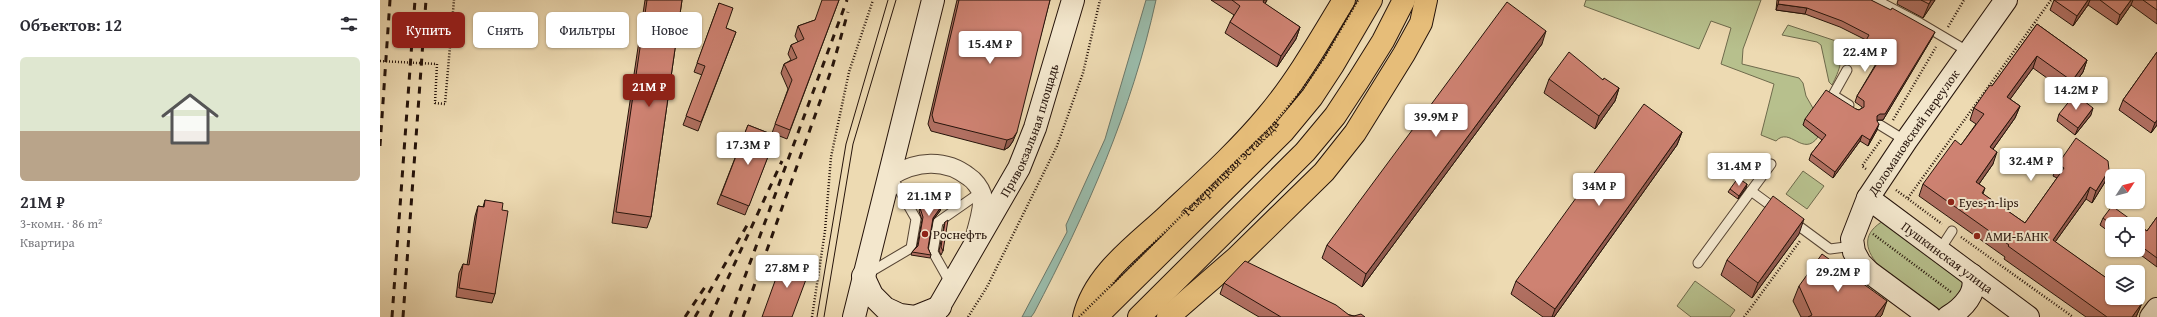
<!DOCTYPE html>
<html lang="ru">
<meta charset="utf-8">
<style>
:root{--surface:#fff;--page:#f2f2f3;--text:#2b2b33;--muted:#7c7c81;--accent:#8f2418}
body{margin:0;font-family:"Gentium Book Plus",serif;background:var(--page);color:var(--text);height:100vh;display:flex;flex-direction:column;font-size:15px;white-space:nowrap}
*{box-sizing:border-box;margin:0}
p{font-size:13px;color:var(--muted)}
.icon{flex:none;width:22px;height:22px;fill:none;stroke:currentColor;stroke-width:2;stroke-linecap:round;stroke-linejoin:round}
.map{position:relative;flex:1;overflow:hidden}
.drawer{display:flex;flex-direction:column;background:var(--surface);width:380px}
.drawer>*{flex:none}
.banner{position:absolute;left:12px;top:12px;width:380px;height:36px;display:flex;gap:8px}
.needle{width:26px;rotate:54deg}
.controls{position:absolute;left:1725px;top:169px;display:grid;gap:8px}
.controls a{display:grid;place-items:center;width:40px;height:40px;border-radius:6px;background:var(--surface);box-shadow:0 1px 3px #0004;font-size:20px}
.price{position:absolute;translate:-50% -34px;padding:0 9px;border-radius:4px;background:#fff;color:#222;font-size:13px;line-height:26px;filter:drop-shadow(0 1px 2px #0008)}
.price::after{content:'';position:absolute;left:50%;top:24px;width:12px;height:9px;margin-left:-6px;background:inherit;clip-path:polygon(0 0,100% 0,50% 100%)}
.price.selected{background:var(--accent);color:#fff}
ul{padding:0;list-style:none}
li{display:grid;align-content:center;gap:8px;height:212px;padding:0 20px}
li span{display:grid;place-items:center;height:124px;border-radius:6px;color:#555}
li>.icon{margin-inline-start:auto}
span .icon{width:72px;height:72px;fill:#fffc;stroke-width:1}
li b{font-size:17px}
h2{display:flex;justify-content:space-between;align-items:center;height:48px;padding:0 20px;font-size:17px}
.tag{padding:0 14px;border-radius:6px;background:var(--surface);box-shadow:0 1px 3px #0004;font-size:14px;line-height:36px}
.tag.selected{background:var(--accent);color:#fff}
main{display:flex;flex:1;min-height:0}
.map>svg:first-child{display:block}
</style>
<main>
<section class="drawer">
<h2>Объектов: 12<svg class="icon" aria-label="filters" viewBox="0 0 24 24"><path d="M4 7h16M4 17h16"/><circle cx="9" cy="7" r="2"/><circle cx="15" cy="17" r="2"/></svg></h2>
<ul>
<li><span style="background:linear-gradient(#dfe7d0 60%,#b9a48a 0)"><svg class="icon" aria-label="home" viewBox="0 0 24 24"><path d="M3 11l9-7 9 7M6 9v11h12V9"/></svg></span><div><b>21M ₽</b><p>3-комн. · 86 m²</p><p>Квартира</p></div></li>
</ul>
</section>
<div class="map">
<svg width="1777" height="317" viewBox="0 0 1777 317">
<rect width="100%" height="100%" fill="#eddab2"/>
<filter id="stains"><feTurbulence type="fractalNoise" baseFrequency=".005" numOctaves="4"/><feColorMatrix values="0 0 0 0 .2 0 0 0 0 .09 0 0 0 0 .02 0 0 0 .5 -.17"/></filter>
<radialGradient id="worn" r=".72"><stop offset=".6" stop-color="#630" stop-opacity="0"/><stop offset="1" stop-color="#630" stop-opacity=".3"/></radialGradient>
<g fill="#b7c08d" stroke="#6e6a4c">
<path d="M1206 0H1381L1363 49 1362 64 1419 78 1423 83 1426 96 1434 110 1423 125 1438 137C1423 158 1410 126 1396 141L1381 135 1394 84 1341 64 1351 28 1331 21 1319 49 1204 6Z"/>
<path d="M1408 25 1456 41C1466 56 1459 71 1452 85L1449 82 1441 45 1437 42 1402 35Z"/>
<path d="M1423 171 1444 186 1427 209 1406 194Z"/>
<path d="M1505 220 1591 279 1565 315C1541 298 1450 250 1505 220Z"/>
<path d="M1315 281 1355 310 1350 317H1311L1297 306Z"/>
</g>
<path fill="#9abbaa" stroke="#6b786a" d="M766 0H776C752 110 706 214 654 313L651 317H642L687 232 686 225 725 139Z"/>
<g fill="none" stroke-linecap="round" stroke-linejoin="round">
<g stroke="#574534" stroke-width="11">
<g id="lane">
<path d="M1496 0 1540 23 1589 52"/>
<path d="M1467 70 1453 95 1469 105"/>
<path d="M1500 125 1526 141"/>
<path d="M1391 164 1371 191 1397 210"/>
<path d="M1412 221 1450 249 1473 246"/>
<path d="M1559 251 1572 231"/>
<path d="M1318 263 1371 191"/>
<path d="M487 274 531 248 536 219 512 177"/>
<path d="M571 284 553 252 558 222 601 192"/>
</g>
</g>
<g stroke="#574534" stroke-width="20">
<path id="street" d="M511 176C536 161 565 158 589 177 594 180 600 188 602 194 604 208 598 223 595 236"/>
</g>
<g stroke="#25130a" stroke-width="24">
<g id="secondary">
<path id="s1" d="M1488 198 1648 317"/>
<path d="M483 276 492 295 505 308 520 315 535 317 560 307"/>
<path d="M474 317 553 0"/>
<path id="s2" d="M553 317 639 168 655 128 693 0"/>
<path id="s3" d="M1550 317 1489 272 1480 263 1474 252 1472 239 1488 198 1526 141 1626 0"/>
<path d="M1568 317C1582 309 1599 292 1592 275"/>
<path d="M1771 317 1777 309"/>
</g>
</g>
<g stroke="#25130a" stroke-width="24">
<g id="primary">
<path d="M704 317C714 274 756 245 787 216 821 184 857 152 887 116 916 82 941 38 964 0"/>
<path d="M716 317 903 132 932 97 953 65 991 0"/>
<path d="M759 317 925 152 955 116 978 81 1003 41 1024 0"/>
<path d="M788 317 856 258 944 172 975 133 1024 54 1041 23 1046 0"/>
</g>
</g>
<g stroke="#25130a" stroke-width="2.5" stroke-dasharray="1 2" stroke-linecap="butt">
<path d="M1568 27 1584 0"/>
<path d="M57 64 55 103 65 104 74 0"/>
<path d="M1513 120 1556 47"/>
<path d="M1486 169 1482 166 1501 140"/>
<path d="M1516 190 1562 224"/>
<path d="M1528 198 1671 0"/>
<path d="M1493 234 1571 292"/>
<path d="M1581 237 1693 317"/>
<path d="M432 317 445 231 451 157 469 72 493 0"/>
<path d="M588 317 607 287 677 146 703 73 720 0"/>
<path d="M1364 317 1420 241"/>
</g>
<use href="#lane" stroke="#f3e7cd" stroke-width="9"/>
<use href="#street" stroke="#f3e7cd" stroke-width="18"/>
<use href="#secondary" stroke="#f3e7cd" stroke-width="22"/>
<use href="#primary" stroke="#e6bd79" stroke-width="22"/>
<g stroke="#25130a" stroke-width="1">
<path d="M437 317 466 144 508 0"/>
<path d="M444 317 473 144 516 0"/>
</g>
<g stroke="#25130a" stroke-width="3" stroke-dasharray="7 7" stroke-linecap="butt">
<path d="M0 146 10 0"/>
<path d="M12 317 35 0"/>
<path d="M23 317 46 0"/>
<path d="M305 317 325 287"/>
<path d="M315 317 370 220"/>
<path d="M330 317 402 161"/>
<path d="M350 317 467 0"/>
<path d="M363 317 452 68 468 12"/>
</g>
<g stroke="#25130a" stroke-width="2.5" stroke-dasharray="1 2" stroke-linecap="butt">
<path d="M0 61 57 64"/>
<path id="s4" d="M699 317 891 127 922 90 944 58 978 0"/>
</g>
</g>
<g fill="#b17062" stroke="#25130a">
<path d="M265 0H302L271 217 267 228 232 223Z"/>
<path d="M459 0 407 139 392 133 408 89 401 73 404 64 411 60 408 54 411 45 418 42 415 36 418 26 435 20Z"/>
<path d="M577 0H670L633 141 629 147 624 150 551 131 548 124Z"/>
<path d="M831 0H887L885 4 920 27 916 39 897 67 845 33 850 22 854 15Z"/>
<path d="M1397 0H1491L1552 38 1503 120H1497V130L1488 146 1480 141 1453 178 1429 160 1431 154 1442 140 1423 125 1425 119 1476 109 1479 110 1482 108V107L1475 102 1477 96 1497 62 1481 52 1483 46 1486 40 1460 27 1425 14 1396 10Z"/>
<path d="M1518 0H1555L1543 18 1517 4Z"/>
<path d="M1674 0H1777V24L1751 5 1737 25 1708 5 1693 26 1670 10Z"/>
<path d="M339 3 346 28 356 32 318 131 303 125 322 75 314 72Z"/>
<path d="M1657 24 1707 60 1703 72 1688 93 1653 68 1630 99 1640 106 1635 118 1613 149V164L1599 184 1605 188 1603 194 1645 223 1677 178 1673 176 1678 164 1729 170 1725 182 1712 203 1706 199 1675 242 1762 303 1756 317H1706L1624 259 1625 257 1539 196 1543 184 1581 145 1596 124 1590 120 1594 108 1612 86Z"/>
<path d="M1162 44 982 287 942 258 947 245Z"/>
<path d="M1777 52V125L1771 133 1739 110 1743 100Z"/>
<path d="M1169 79 1223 80 1239 88 1235 101 1215 129 1164 93Z"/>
<path d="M1679 114 1711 115 1695 135 1677 121Z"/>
<path d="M368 125 396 136 365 215 337 204Z"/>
<path d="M1302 132 1297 145 1174 317H1163L1131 294 1136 281Z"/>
<path d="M1367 184 1366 188 1358 199 1348 192 1350 189Z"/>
<path d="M546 187 561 207 560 211 553 220 548 248 551 255 550 258 531 255 532 252 537 246 542 220 539 211 540 208H542L545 190Z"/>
<path d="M105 200 122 210 115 294 112 303 76 297 79 273 83 264 87 265 95 216 98 206 103 207Z"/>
<path d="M1777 217V267L1754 250H1758V225L1767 231Z"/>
<path d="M1723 218 1732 224V234L1720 225Z"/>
<path d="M565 222 563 251 561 255 559 251 564 225Z"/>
<path d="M1419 234 1372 298 1341 275 1347 260Z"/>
<path d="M844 283 974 316 985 317H879L840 294Z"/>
<path d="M1419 286 1502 315 1500 317H1421L1413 301Z"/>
</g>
<g fill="#905b50" stroke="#25130a">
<path d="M884 0H887L879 14 883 2Z"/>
<path d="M1551 0H1555L1543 18 1549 4Z"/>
<path d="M1708 0H1710L1708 5 1693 26 1697 16Z"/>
<path d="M1751 0H1753L1751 5 1737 25 1740 15Z"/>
<path d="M1398 4 1427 8 1425 14 1396 10Z"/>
<path d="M920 27 916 39 897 67 901 56Z"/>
<path d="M1166 31 1162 44 982 287 986 274Z"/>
<path d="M1555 32 1552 38 1503 120H1498L1495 122 1497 116Z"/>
<path d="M1657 56 1653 68 1623 109 1627 97Z"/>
<path d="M1707 60 1703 72 1688 93 1692 81Z"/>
<path d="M1239 88 1235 101 1215 129 1219 116Z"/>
<path d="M1640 106 1635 118 1606 159 1610 147Z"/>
<path d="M1713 108 1711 115 1695 135 1698 128Z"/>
<path d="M1777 120V125L1771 133 1775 123Z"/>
<path d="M1499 124 1497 130 1488 146 1490 140Z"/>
<path d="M637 132 633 141 629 147 624 150 627 140Z"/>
<path d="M1302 132 1297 145 1174 317H1172L1175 309Z"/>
<path d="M1482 135 1480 141 1453 178 1455 172Z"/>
<path d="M1617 152 1613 164 1592 194 1596 182Z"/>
<path d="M1729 170 1725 182 1712 203 1716 191Z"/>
<path d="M1367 184 1366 188 1358 199 1359 196Z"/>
<path d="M1710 187 1706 199 1668 252 1673 240Z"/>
<path d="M561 207 560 211 552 221 553 218Z"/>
<path d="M1424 219 1419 234 1372 298 1378 283Z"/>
<path d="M1507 301 1502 315 1500 317H1495Z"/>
<path d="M1762 303 1756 317H1752Z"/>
</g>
<g fill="#ce8272" stroke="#25130a">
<path d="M267 0H302L271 217 236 212Z"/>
<path d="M442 0H459L410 130 395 124 412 80 404 64 417 58 411 45 424 39 418 26 435 20Z"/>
<path d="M579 0H670L637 132 633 138 627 140 554 122 552 115Z"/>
<path d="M852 0H884L883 2 920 27 901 56 850 22 860 6Z"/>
<path d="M1399 0H1491L1511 10 1512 8 1555 32 1505 114H1500L1497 116V121L1499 124 1490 140 1482 135 1455 172 1431 154 1446 135 1425 119 1446 90 1476 109 1479 110 1484 107V101L1477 96 1501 57 1483 46 1489 35 1462 21 1427 8 1398 4Z"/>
<path d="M1541 0H1551L1549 4Z"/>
<path d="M1674 0H1708L1697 16Z"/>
<path d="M1720 0H1751L1740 15Z"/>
<path d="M1763 0H1777V10Z"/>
<path d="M1127 2 1166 31 986 274 947 245Z"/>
<path d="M339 3 353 8 346 28 356 32 321 122 306 116 325 66 317 63Z"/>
<path d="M1657 24 1707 60 1692 81 1657 56 1627 97 1640 106 1610 147 1617 152 1596 182 1605 188 1602 193 1645 223 1684 168 1678 164 1696 138 1728 161 1729 170 1716 191 1710 187 1673 240 1732 282V298H1754L1762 303 1752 317H1727L1628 246 1629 245 1543 184 1575 140 1581 145 1604 114 1594 108 1610 85 1612 86Z"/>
<path d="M1189 52 1223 80 1224 78 1239 88 1219 116 1169 79Z"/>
<path d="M1777 52V120L1775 123 1743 100Z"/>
<path d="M1695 94 1713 108 1698 128 1679 114Z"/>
<path d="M1264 104 1302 132 1175 309 1136 281Z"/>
<path d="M368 125 396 136 369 206 341 195Z"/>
<path d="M1358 178 1367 184 1359 196 1350 189Z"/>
<path d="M546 187 564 189 561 207 553 218 548 248 551 255 532 252 538 246 543 217 540 208H542Z"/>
<path d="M1393 196 1424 219 1378 283 1347 260Z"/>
<path d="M105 200 123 203 122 210 128 211 115 294 79 288 83 264 89 265 98 206 104 207Z"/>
<path d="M1732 206 1757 224H1732V225L1723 218Z"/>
<path d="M1777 217V258L1758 244V225L1767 231Z"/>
<path d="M568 220 563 251 561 247 565 222Z"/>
<path d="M1442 254 1507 301 1495 317H1428L1432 315 1419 286Z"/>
<path d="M404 256 431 266 412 317H382Z"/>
<path d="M865 261 956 305 969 315 974 316 981 314 985 317H901L844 283Z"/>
</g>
<g fill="#8f2418" stroke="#f3e7cd" stroke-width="1.5">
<circle cx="1571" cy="202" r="4"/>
<circle cx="545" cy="234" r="4"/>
<circle cx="1597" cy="236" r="4"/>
</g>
<g text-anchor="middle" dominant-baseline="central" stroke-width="4" stroke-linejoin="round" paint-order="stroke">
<g font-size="13" fill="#25130a" stroke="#f3e7cd">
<text stroke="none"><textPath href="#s2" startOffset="211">Привокзальная площадь</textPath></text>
<text stroke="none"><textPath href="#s3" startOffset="238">Доломановский переулок</textPath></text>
<text stroke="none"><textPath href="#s4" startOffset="212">Темерницкая эстакада</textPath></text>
<text stroke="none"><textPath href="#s1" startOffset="99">Пушкинская улица</textPath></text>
</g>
<g font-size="13" fill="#25130a" stroke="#f3e7cd" text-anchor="start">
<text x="1579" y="202">Eyes-n-lips</text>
<text x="553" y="234">Роснефть</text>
<text x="1605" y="236">АМИ-БАНК</text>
</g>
</g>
<rect width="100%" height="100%" filter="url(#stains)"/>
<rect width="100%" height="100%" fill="url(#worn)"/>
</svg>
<div class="controls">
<a><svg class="needle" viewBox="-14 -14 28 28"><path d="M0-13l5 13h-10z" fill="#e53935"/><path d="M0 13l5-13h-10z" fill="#7c7c81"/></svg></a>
<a><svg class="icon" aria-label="locate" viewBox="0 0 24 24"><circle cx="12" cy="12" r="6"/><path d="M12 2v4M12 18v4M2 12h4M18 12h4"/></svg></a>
<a><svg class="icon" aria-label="layers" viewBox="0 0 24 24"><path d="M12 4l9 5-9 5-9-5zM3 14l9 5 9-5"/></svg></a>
</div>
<b class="price" style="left:610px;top:65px">15.4M ₽</b>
<b class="price" style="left:1485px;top:73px">22.4M ₽</b>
<b class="price selected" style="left:269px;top:108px">21M ₽</b>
<b class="price" style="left:1696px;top:111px">14.2M ₽</b>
<b class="price" style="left:1056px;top:138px">39.9M ₽</b>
<b class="price" style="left:368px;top:166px">17.3M ₽</b>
<b class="price" style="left:1651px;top:182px">32.4M ₽</b>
<b class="price" style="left:1359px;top:187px">31.4M ₽</b>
<b class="price" style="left:1219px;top:207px">34M ₽</b>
<b class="price" style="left:549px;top:217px">21.1M ₽</b>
<b class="price" style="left:407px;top:289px">27.8M ₽</b>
<b class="price" style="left:1458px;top:293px">29.2M ₽</b>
<div class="banner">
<a class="tag selected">Купить</a>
<a class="tag">Снять</a>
<a class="tag">Фильтры</a>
<a class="tag">Новое</a>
</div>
</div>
</main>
